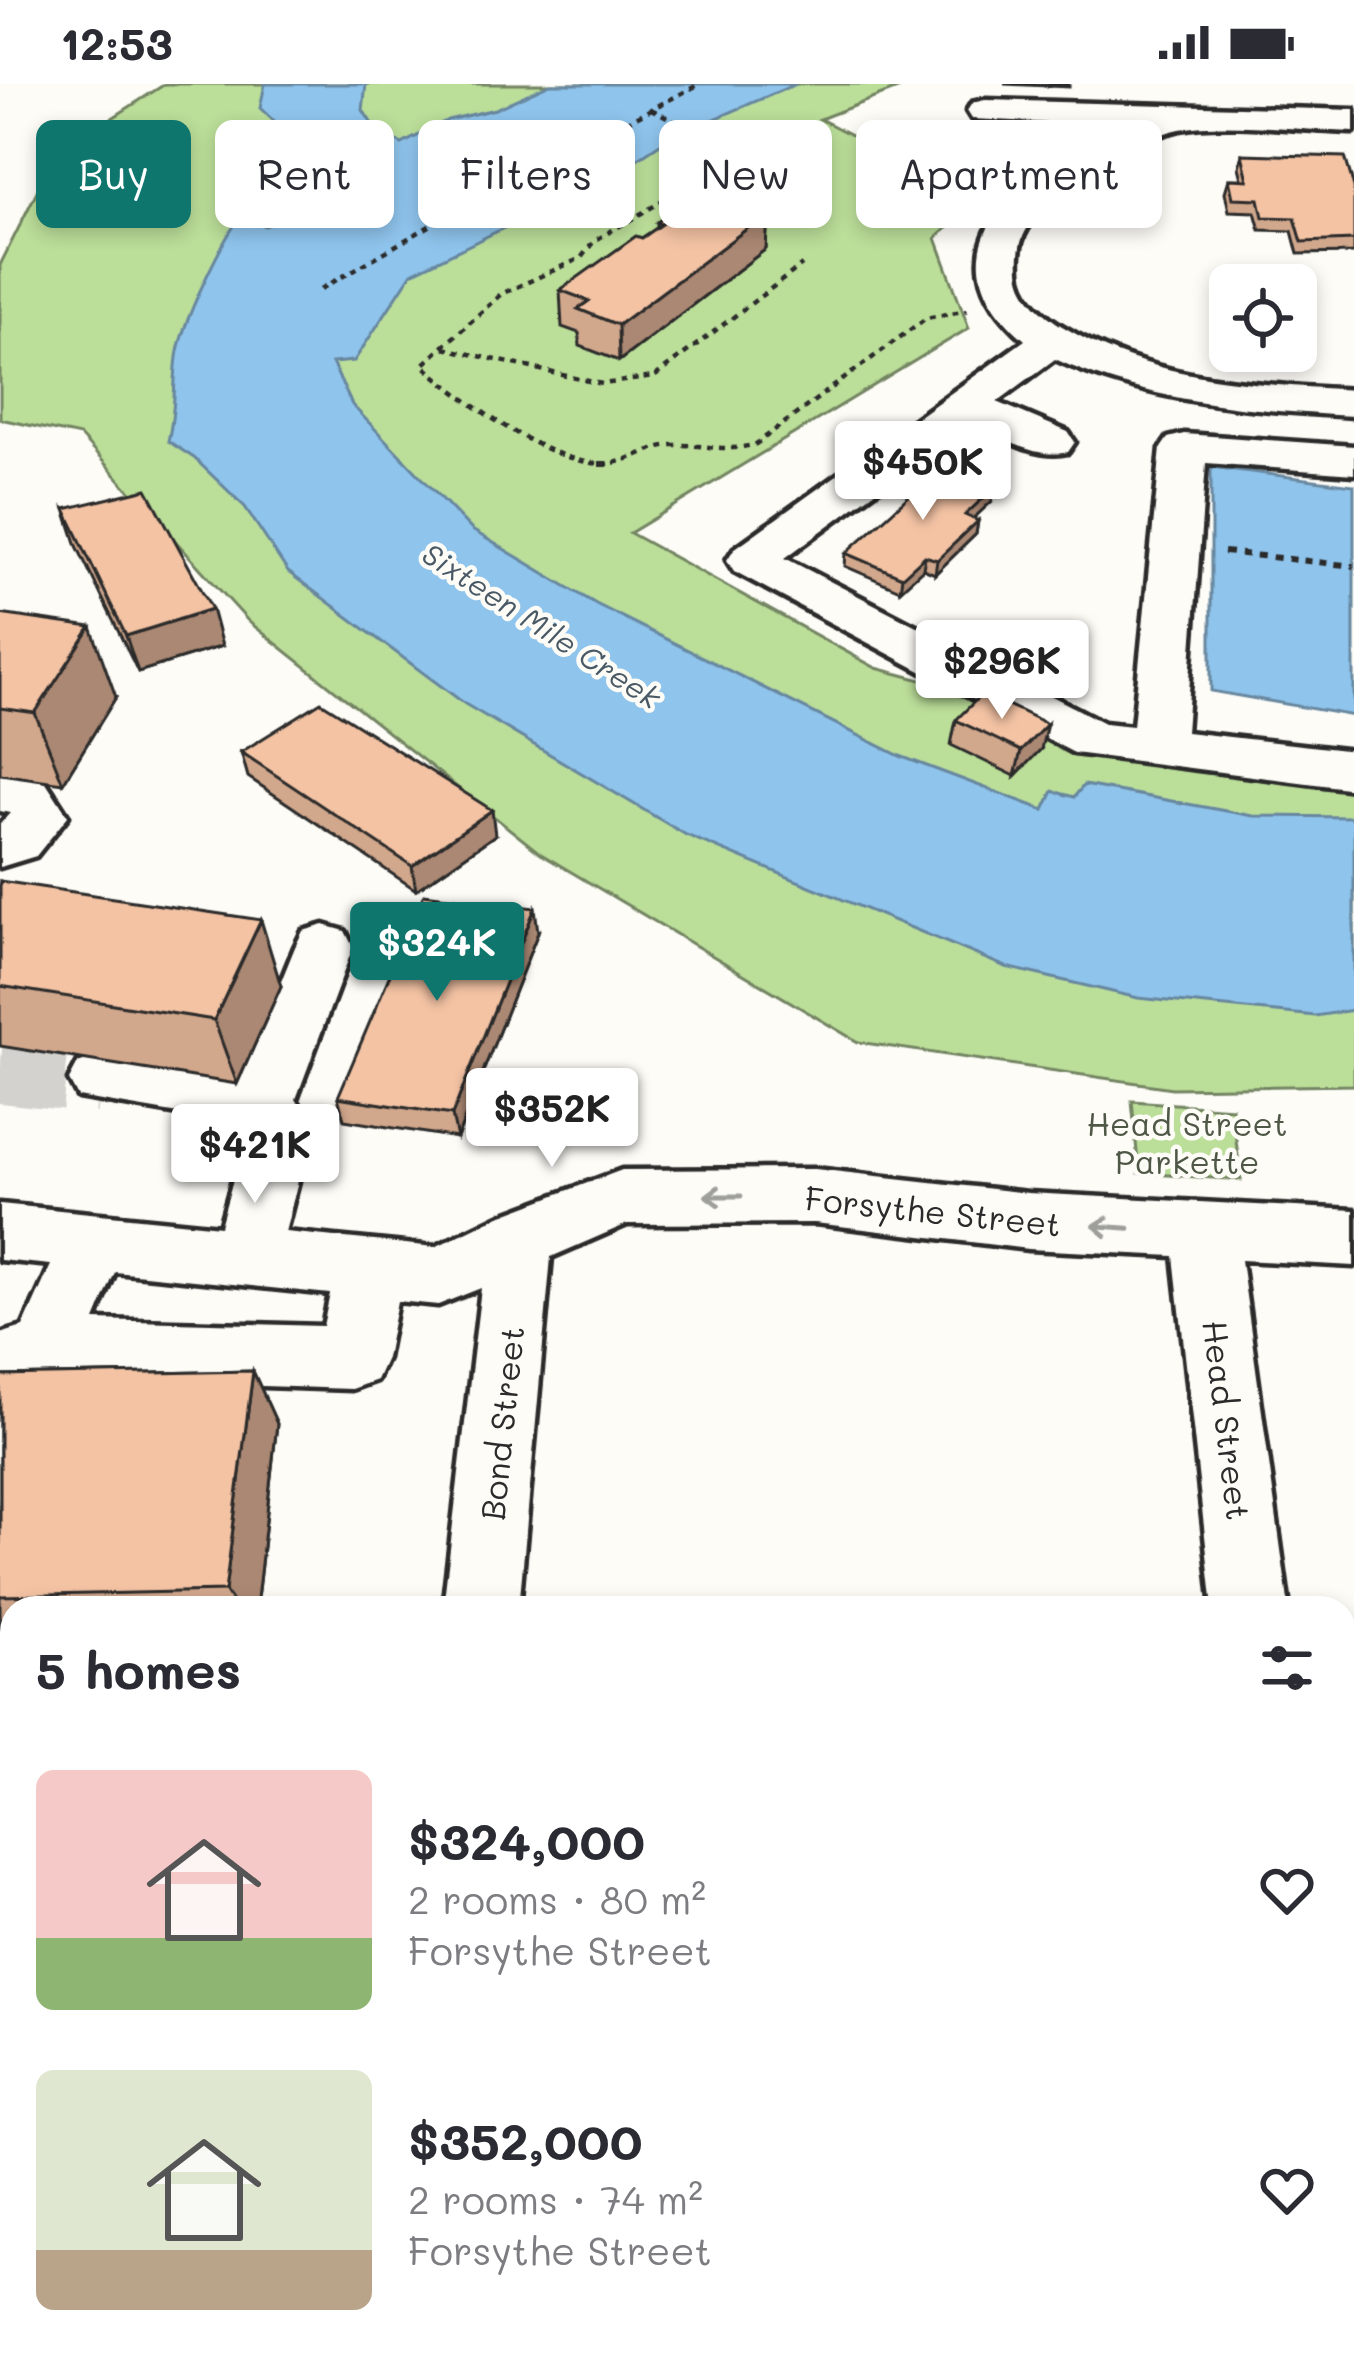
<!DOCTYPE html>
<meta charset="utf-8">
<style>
:root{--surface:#fff;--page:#f2f2f3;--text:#2b2b33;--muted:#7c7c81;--accent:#0f766e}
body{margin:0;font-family:Mali,sans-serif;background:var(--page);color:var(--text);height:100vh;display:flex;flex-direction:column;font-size:45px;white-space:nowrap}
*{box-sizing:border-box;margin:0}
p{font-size:39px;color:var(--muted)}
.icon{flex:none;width:66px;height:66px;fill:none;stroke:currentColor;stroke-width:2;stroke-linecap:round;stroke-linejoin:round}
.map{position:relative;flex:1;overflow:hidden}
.sheet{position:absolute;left:0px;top:1512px;width:1356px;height:768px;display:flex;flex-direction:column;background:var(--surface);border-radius:36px 36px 0 0;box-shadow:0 6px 18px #0003}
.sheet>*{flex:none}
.hud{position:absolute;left:36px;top:36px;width:1284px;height:108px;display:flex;gap:24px}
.buttons{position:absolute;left:1209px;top:180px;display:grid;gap:24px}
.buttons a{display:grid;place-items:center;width:108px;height:108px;border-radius:18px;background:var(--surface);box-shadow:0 6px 18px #0003;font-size:60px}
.price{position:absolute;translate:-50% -102px;padding:0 27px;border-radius:12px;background:#fff;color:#222;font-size:39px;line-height:78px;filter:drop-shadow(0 3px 6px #0008)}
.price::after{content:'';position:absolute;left:50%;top:72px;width:36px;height:27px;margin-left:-18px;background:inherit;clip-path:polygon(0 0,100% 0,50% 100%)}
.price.on{background:var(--accent);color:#fff}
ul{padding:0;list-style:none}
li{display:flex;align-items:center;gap:36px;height:300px;padding:0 36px}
li span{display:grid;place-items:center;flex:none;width:336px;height:240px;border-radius:18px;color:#555}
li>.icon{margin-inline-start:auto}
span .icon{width:144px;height:144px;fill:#fffc;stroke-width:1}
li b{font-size:51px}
h2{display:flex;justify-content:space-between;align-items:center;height:144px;padding:0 36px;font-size:51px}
.tag{padding:0 42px;border-radius:18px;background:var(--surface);box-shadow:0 6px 18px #0003;font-size:42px;line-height:108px}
.tag.on{background:var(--accent);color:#fff}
.status{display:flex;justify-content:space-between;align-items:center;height:84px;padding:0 60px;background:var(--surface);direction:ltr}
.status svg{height:33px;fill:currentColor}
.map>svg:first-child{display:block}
</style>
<div class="status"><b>12:53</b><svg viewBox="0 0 49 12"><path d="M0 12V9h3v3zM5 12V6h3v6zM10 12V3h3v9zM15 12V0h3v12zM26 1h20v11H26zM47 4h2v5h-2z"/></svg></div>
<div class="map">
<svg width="1354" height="2280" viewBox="0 0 1354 2280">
<rect width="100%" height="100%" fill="#fdfcf7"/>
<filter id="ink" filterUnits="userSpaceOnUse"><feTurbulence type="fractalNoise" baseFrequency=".00833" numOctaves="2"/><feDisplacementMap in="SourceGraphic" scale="24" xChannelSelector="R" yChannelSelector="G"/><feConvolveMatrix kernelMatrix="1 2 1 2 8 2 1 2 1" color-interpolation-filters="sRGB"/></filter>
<g filter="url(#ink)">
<g fill="#bbde99" stroke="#738462" stroke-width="3">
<path d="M165 0H910L820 35 978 116 936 154 969 244 630 449 876 584 1134 652 1354 690V1001L1172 1004 858 958 541 770 249 538 80 352 0 335V181L55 71Z"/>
<path d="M1132 1017 1232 1024 1241 1096 1139 1089Z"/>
</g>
<g fill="#8fc4ec" stroke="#67879f" stroke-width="3">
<path d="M265 0H366L363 26 376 46 402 60 448 36 495 25 550 0H796L666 56 616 89 412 189 354 277 332 279 352 321 472 446 596 520 900 672 1044 726 1053 707 1074 713 1084 701 1253 732 1354 733V926L1315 932 1138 914 1006 883 686 751 465 620 288 488 245 423 194 374 168 357C176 326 173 304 177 273 181 241 223 153 244 128L265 142C289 132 320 120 310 89L265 72 302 52 299 45 279 42 260 24Z"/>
<path d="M1211 383 1354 401V632L1211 607Z"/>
</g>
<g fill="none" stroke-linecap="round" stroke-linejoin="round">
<path stroke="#d3d2ce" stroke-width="66" stroke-dasharray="66 33" stroke-linecap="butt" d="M0 986 100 996"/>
<g stroke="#2b2b2b" stroke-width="9">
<g id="minor">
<path d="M985 16 1354 26V48C1306 47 1225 36 1180 45 1129 56 1087 94 1047 124 1024 141 1017 159 1019 187 1021 211 1043 230 1062 242 1152 297 1252 300 1354 306V332C1250 326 1151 319 1055 275L997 318 1068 348 1075 358 1068 368C1035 376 999 352 969 338L785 474 1104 639 1133 642 1161 364 1168 354 1184 350 1354 362V390L1206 379 1186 648 1354 667V705L1074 669 734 487 727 476 734 465 1025 256C915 161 1029 85 1119 42L972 35 967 27 972 19Z"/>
<path d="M0 689 46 698 68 732 36 772 0 783V740L10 729 0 727Z"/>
<path d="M324 841 345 847 353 863 296 1015 312 1042 285 1148 435 1163 497 1133 622 1086 815 1085 1028 1109 1354 1126V1182L1241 1176 1289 1524H1213L1174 1172 1028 1165 815 1139 627 1140 551 1173 519 1524H443L481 1204 438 1221 397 1217 386 1274 376 1296 351 1305 48 1295 0 1312V1250L23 1243 51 1181 0 1176V1120L220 1142 247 1046 244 1041 78 1013 69 996 78 979 100 971 243 991 295 863 303 847ZM115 1188 330 1210 323 1242 95 1236Z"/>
<path d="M1344 1808 1354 1809V1893L1344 1892Z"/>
<path d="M1344 2200 1354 2204V2280H1300L1299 2268H1344Z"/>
<path d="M352 2268H448L446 2280H350Z"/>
</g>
</g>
<g stroke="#2b2b2b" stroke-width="4.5" stroke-dasharray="6 6" stroke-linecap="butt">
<path d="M651 25 730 64"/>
<path d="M224 73 348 77"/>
<path d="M773 75 738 73 594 157 581 174 501 210 423 281C465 318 544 377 601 380 626 381 648 362 673 361 703 360 726 369 756 360L926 234 967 226"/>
<path d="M321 205 476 115 700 0"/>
<path d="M444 264 602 300 654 293 802 181"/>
</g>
<g stroke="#2b2b2b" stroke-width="6" stroke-dasharray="8 8" stroke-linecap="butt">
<path d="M599 380H608"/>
<path d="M1224 468 1354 482"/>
</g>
<g stroke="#2b2b2b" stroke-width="9" stroke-dasharray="12 12" stroke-linecap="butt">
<path d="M0 1582 12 1583"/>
<path d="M0 1737 12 1727"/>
</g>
<use href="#minor" fill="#fdfcf7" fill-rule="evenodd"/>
</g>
<g fill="#d2a88d" stroke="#2b2b2b" stroke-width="3">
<path d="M1004 0H1069V3Z"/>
<path d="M1242 70 1354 103V169L1298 170 1292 147 1260 146 1255 128 1229 127 1225 108 1229 95H1242L1239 83Z"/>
<path d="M768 129 766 165 619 277 580 262 579 249 562 243 560 206 657 144V138Z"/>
<path d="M992 417 973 435 978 437 976 450 935 490 923 485 900 506 845 482 846 469Z"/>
<path d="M65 425 222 562 138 588 77 462Z"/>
<path d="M0 530 116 613 63 699 0 690Z"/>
<path d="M956 636 1041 665 1015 692 951 661Z"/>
<path d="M241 668 495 751 416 806 248 693Z"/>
<path d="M0 797 281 902 237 1000 0 962Z"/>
<path d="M538 848 457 1054 344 1036 338 1013Z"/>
<path d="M253 1287 277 1340 256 1524H12V1556H0V1292Z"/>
</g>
<g fill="#ab8873" stroke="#2b2b2b" stroke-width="3">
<path d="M768 129 766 165 619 277 618 241Z"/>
<path d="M994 404 992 417 963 444 965 431Z"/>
<path d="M978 437 976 450 935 490 937 476Z"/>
<path d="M925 472 923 485 900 506 902 493Z"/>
<path d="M212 525 222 562 138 588 126 552Z"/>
<path d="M91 543 116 613 63 699 35 629Z"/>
<path d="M1047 640 1041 665 1015 692 1021 667Z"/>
<path d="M492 726 495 751 416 806 412 782Z"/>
<path d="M535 824 538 848 457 1054 452 1031Z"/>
<path d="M261 836 281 902 237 1000 214 936Z"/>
<path d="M253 1287 277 1340 256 1524H236L225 1507Z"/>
<path d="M120 2268H148L145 2280H118Z"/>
</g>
<g fill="#f4c3a4" stroke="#2b2b2b" stroke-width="3">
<path d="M1242 70 1345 73 1354 103V156L1302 158 1295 134 1263 133 1259 115 1233 114 1229 95 1248 96Z"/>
<path d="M701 106 768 129 618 241 578 225 589 217 560 206 636 152 642 154 662 140 657 138Z"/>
<path d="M941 383 994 404 965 431 978 437 937 476 925 472 902 493 846 469Z"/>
<path d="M147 405 212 525 126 552 65 425Z"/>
<path d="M0 530 91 543 35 629 0 624Z"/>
<path d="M983 609 1047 640 1021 667 956 636Z"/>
<path d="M321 618 492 726 412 782 241 668Z"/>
<path d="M0 797 261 836 214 936 0 902Z"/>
<path d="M424 810 535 824 452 1031 338 1013Z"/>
<path d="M253 1287 225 1507 0 1512V1292Z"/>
<path d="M5 1826H12V2268H120L118 2280H0V1846Z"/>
</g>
<defs><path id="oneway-shaft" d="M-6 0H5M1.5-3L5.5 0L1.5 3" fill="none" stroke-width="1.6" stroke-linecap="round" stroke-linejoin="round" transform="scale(3)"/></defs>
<g stroke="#9e9e9b">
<use href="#oneway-shaft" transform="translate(723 1112) rotate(180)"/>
<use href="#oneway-shaft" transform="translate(1111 1143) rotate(-176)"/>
</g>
</g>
<g text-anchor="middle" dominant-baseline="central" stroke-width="9" stroke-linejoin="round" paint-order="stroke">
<g font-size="30" font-style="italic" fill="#495965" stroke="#fdfcf7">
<text transform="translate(542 541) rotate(33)">Sixteen Mile Creek</text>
</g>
<g font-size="33" fill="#4f5846" stroke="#fdfcf7">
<text x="1187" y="1038">Head Street<tspan x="1187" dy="38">Parkette</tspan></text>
</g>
<g font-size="33" fill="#2b2b2b" stroke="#fdfcf7">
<text transform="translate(933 1126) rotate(6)">Forsythe Street</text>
<text transform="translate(1228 1336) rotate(83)">Head Street</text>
<text transform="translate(501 1339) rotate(-84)">Bond Street</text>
</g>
</g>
</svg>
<div class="buttons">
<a><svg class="icon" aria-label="locate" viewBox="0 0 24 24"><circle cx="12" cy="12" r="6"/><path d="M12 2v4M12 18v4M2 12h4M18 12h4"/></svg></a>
</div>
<b class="price" style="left:923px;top:439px">$450K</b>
<b class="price" style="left:1002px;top:638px">$296K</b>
<b class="price on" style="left:437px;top:920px">$324K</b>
<b class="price" style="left:552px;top:1086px">$352K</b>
<b class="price" style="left:255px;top:1122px">$421K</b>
<div class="hud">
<a class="tag on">Buy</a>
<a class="tag">Rent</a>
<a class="tag">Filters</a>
<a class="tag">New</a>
<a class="tag">Apartment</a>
</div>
<section class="sheet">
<h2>5 homes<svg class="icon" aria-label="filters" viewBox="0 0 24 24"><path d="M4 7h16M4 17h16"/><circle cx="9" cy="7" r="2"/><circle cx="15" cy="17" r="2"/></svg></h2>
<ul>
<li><span style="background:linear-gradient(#f6c9c9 70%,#8fb573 0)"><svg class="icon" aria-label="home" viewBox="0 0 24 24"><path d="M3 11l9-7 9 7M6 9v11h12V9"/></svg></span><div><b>$324,000</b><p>2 rooms · 80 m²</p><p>Forsythe Street</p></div><svg class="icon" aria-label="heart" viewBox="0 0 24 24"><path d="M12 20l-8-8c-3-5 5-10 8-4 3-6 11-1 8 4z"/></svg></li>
<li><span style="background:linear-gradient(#dfe7d0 75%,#b9a48a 0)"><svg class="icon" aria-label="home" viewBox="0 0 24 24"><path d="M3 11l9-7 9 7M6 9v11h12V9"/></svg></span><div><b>$352,000</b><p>2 rooms · 74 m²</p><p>Forsythe Street</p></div><svg class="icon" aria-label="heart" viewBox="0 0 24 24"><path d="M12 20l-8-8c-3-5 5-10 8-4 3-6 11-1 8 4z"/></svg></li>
</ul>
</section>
</div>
